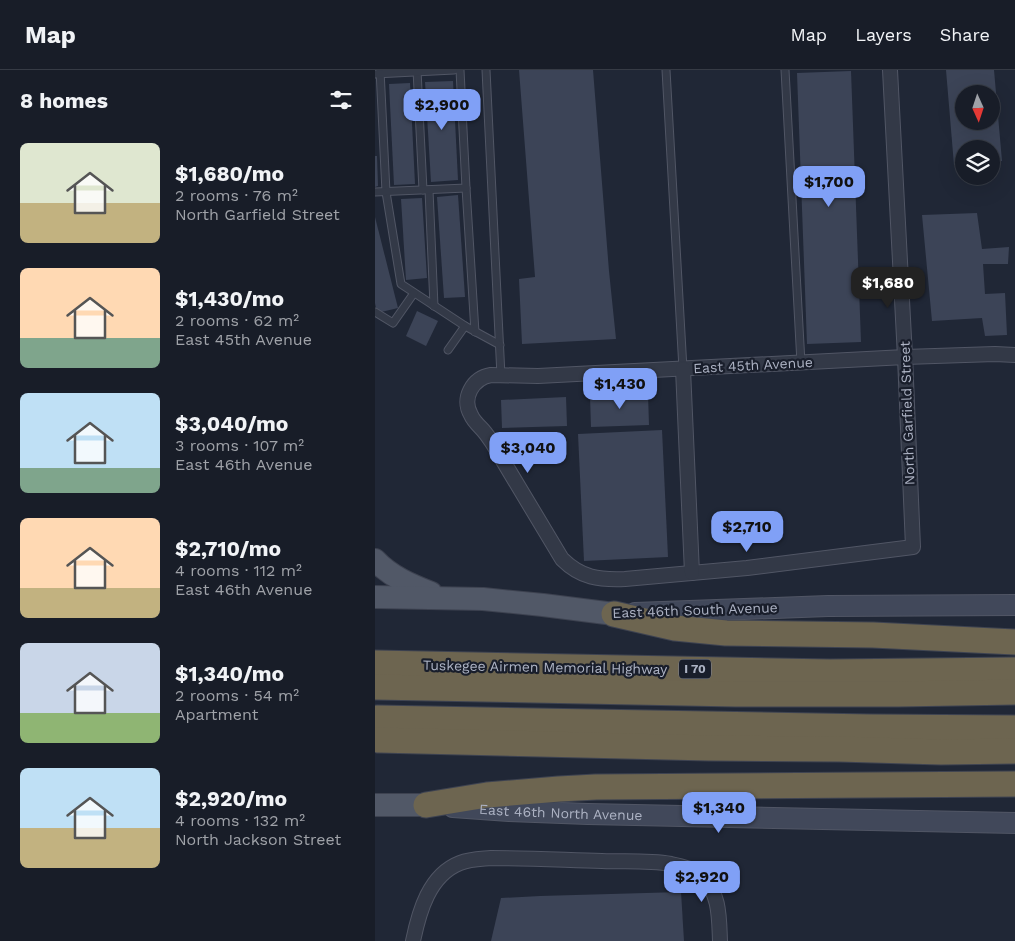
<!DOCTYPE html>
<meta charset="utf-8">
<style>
:root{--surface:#181d28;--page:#212630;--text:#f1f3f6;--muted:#9fa2a8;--line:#363b45;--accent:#80a0f6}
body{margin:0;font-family:"Work Sans",sans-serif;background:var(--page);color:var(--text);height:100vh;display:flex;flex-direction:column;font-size:19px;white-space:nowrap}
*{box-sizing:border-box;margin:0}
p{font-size:16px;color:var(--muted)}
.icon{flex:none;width:28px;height:28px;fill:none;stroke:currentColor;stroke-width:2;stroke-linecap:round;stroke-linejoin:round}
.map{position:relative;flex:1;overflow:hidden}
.sheet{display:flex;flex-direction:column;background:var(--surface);width:375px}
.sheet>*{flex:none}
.needle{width:32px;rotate:177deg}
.controls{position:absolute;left:580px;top:15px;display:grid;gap:10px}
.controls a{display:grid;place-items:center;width:45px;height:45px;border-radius:50%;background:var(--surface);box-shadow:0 5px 20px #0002,0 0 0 1px var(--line);font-size:25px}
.price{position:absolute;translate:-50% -42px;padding:0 11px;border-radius:10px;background:var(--accent);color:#111;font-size:16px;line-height:32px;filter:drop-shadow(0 1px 2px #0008)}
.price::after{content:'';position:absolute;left:50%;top:30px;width:15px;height:11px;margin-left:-8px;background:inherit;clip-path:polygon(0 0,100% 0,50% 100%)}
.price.selected{background:#222;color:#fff}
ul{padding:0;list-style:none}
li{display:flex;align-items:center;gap:15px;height:125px;padding:0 20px}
li span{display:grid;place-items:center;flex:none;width:140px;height:100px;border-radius:8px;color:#555}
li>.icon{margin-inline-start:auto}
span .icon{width:60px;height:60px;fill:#fffc;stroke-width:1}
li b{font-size:21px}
h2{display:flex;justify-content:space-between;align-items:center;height:60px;padding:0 20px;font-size:21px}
header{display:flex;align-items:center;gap:30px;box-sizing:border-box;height:70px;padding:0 25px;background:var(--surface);border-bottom:1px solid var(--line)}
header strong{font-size:24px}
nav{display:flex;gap:28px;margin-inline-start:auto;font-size:18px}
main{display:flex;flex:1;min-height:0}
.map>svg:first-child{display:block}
</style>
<header>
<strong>Map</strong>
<nav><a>Map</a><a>Layers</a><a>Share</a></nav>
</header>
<main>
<section class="sheet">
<h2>8 homes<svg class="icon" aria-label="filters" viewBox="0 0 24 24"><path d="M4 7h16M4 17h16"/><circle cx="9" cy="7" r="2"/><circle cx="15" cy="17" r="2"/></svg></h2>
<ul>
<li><span style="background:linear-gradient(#dfe7d0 60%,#c2b280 0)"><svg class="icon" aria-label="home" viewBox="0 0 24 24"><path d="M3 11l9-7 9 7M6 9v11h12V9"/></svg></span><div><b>$1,680/mo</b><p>2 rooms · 76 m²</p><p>North Garfield Street</p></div></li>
<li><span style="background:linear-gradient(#ffd9b3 70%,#7fa58c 0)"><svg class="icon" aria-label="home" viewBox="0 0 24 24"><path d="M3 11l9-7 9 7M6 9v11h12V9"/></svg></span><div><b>$1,430/mo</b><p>2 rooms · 62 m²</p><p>East 45th Avenue</p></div></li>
<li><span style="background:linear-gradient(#bfe0f5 75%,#7fa58c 0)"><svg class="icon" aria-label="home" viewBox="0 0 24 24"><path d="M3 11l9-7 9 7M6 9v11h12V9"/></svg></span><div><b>$3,040/mo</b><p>3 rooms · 107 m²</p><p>East 46th Avenue</p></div></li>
<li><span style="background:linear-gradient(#ffd9b3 70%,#c2b280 0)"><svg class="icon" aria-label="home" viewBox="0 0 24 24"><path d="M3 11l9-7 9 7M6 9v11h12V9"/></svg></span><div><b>$2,710/mo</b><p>4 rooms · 112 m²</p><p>East 46th Avenue</p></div></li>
<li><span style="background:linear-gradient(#c9d6e8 70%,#8fb573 0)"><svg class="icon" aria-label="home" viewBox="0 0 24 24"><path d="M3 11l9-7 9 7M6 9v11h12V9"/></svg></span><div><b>$1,340/mo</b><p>2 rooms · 54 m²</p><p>Apartment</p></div></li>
<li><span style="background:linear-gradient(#bfe0f5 60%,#c2b280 0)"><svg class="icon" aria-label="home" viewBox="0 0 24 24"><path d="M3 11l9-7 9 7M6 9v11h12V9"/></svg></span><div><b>$2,920/mo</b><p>4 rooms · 132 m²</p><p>North Jackson Street</p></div></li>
</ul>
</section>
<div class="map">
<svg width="640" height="871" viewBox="0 0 640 871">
<rect width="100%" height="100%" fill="#202736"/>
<g fill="#3c4457" fill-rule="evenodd">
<path d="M144 0H218L234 201 241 269 147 274 144 209 160 207Z"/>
<path d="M571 0H619L627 91 616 92V79H589V94L579 95ZM589 24H616V51H589Z"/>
<path d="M476 1 486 272 432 274 422 3Z"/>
<path d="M78 11 83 110 56 112 50 12Z"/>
<path d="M35 13 40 114 19 115 14 14Z"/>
<path d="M0 86H2L3 116 0 117Z"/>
<path d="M83 125 90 227 69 228 62 127Z"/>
<path d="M47 128 52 208 31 210 26 129Z"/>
<path d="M602 143 607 179 634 177 633 194H608L610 224 630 223 632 265 610 266 607 248 557 251 547 145Z"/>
<path d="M0 147 23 238 2 243 0 233Z"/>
<path d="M42 241 63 251 51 276 31 266Z"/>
<path d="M273 324 274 355 216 357 215 326Z"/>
<path d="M191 327 192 356 127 358 126 330Z"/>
<path d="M287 360 293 487 209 491 203 364Z"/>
<path d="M306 822 309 871H116L126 828 165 826Z"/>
</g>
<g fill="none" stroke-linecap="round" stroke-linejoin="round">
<g stroke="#515665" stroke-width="9">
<g id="lane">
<path d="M5 0 11 122 26 214 90 256"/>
<path d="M42 0 48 120"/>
<path d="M111 0 126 306"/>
<path d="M291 0 308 299"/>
<path d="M410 0 426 293"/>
<path d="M0 4 79 0"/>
<path d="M91 118 100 262"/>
<path d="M54 120 59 236"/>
<path d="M0 122 91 118 85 0"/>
<path d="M0 242 18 253 39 223"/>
<path d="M73 280 90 256 125 275"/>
</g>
</g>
<g stroke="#515665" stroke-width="16">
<g id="street">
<path d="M515 0 530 287 538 477 372 498 250 509C224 510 206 508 187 489L118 374C114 368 111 363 106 358 102 354 98 350 96 345 86 328 98 308 116 305L163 306 530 287 620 284 640 285"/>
<path d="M308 299 317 503"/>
<path d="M38 871C44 842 54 805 85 793 95 789 106 789 116 788 153 788 190 790 227 791 250 792 273 790 296 794 306 796 320 799 327 807 345 823 344 848 345 871"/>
</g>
</g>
<g stroke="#515665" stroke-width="22">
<g id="secondary">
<path d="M260 543 453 536 640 535"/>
<path id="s1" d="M78 737 134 741 213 744 640 753"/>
</g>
</g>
<g stroke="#3d4250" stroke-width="24">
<g id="primary">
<path d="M0 490C16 507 36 515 56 523"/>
<path d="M0 527 108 529 168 535 239 544"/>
<path d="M0 735H51"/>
</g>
</g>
<g stroke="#3e4351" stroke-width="27">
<g id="highway">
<path d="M239 544 300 558 351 563 498 565 640 572"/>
<path d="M0 593 455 602 640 600"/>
<path d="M0 617 361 624H523L640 622"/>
<path d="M2 648 495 657 640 658"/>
<path d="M4 670 334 678 464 679 566 682 640 681"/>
<path d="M51 735 112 725 184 719 221 717 640 714"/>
</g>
</g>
<use href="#lane" stroke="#333947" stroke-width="7"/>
<use href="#street" stroke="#333947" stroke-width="14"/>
<use href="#secondary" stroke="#41485a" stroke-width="20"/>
<use href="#primary" stroke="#515867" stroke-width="22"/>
<use href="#highway" stroke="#6d6550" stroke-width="25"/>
</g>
<g text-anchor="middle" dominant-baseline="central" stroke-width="4.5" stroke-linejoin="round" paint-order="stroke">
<rect fill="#191e2b" stroke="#818696" stroke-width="1" x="304" y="589.5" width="32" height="19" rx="4"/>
<g font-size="12" font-weight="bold" fill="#adb3c4">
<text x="320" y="599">I 70</text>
</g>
<g font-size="14" fill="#adb3c4" stroke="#191e2b">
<text transform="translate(378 295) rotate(-3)">East 45th Avenue</text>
<text transform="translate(532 343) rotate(-92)">North Garfield Street</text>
<text transform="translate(320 540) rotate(-2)">East 46th South Avenue</text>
<text transform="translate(170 597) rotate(1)">Tuskegee Airmen Memorial Highway</text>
<text stroke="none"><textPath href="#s1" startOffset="108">East 46th North Avenue</textPath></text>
</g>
</g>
</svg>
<div class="controls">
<a><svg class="needle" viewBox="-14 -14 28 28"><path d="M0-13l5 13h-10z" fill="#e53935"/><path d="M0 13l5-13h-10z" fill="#9fa2a8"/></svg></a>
<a><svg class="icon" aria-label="layers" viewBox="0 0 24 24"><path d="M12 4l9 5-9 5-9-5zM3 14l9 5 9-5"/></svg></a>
</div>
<b class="price" style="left:67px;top:61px">$2,900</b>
<b class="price" style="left:454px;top:138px">$1,700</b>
<b class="price selected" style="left:513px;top:239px">$1,680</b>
<b class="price" style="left:245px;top:340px">$1,430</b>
<b class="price" style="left:153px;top:404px">$3,040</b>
<b class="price" style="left:372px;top:483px">$2,710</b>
<b class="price" style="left:344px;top:764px">$1,340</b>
<b class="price" style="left:327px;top:833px">$2,920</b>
</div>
</main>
